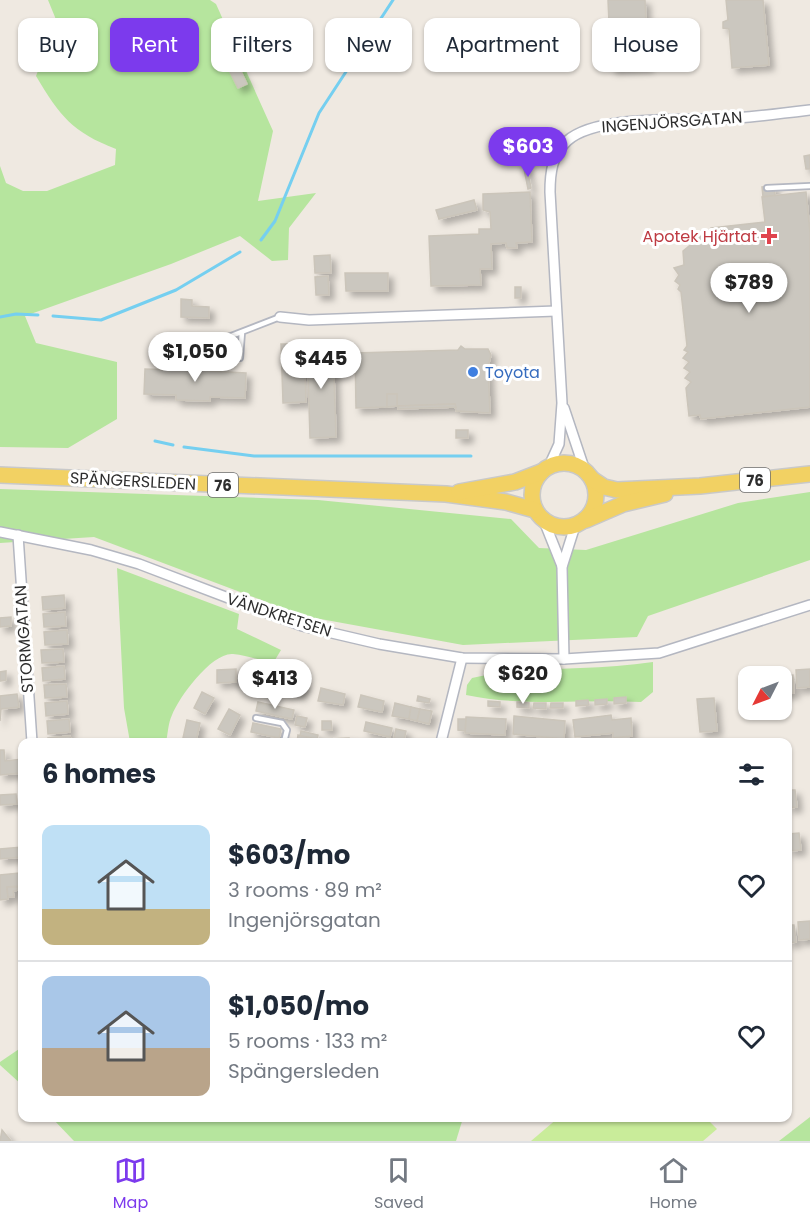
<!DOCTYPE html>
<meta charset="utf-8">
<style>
:root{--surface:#fff;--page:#f2f2f3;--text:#1f2937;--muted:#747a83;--line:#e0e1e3;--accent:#7c3aed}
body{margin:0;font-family:Poppins,sans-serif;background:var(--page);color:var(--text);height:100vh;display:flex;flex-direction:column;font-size:22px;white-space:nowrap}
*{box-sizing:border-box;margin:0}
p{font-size:20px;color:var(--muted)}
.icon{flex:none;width:33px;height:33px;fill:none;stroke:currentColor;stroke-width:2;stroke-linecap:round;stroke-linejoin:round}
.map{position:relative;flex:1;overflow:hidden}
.panel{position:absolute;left:18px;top:738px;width:774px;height:384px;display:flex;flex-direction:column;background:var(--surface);border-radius:12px;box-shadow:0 2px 4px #0004}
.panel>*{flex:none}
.banner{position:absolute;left:18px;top:18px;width:774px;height:54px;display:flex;gap:12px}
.needle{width:39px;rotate:228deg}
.buttons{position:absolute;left:738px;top:666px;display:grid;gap:12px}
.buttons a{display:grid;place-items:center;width:54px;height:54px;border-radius:12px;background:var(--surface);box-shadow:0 2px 4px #0004;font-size:30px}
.price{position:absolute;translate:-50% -51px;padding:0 14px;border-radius:21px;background:#fff;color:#222;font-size:20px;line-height:39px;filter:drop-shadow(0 2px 3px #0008)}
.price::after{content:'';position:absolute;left:50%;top:36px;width:18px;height:14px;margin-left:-9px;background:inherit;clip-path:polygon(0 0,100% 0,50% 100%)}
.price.selected{background:var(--accent);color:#fff}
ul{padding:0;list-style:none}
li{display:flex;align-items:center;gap:18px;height:150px;padding:0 24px}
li+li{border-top:2px solid var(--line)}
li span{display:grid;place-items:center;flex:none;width:168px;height:120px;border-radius:12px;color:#555}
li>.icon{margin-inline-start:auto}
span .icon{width:72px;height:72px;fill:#fffc;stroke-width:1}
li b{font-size:26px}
h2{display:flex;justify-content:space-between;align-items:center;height:72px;padding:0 24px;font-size:26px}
.chip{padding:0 21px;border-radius:12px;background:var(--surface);box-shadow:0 2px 4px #0004;font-size:21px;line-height:54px}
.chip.selected{background:var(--accent);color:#fff}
.dock{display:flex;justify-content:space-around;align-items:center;height:84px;border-top:2px solid var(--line);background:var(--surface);font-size:16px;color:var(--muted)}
.dock a{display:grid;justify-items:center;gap:3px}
.dock .selected{color:var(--accent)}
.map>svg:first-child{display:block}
</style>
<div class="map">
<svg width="810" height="1141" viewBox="0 0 810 1141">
<defs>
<filter id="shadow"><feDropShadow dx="5" dy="5" stdDeviation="3" flood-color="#0004"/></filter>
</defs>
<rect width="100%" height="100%" fill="#efe9e1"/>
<g fill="#b6e59e">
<path d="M48 0H210L216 4 273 131 258 201 316 193 289 228 288 260 272 261 240 236 171 264 25 316 36 343 117 362V419L68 448 0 447V166L6 183 23 191H47L115 165 116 149C72 132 60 116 36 76L57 22Z"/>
<path d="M0 489 318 500 511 519 539 548 586 550 738 503 810 492V560L648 616 637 637 463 645 304 616 94 537 0 543Z"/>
<path d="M117 568 239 614 237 629 281 650 275 660C259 662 248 655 233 654 212 652 179 697 172 715 168 723 168 734 166 742H130L124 708Z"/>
<path d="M653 662V692L641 702C582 699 524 707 466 695L467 685 472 678C531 666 593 671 653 662Z"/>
<path d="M22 1047V1085L0 1065V1062Z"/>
<path d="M810 1117V1141H779Z"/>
<path d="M52 1118H463L456 1141H74Z"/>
</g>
<path fill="#c9ec9a" d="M558 1118H706L717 1129 703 1141H531Z"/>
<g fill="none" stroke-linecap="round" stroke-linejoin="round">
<g stroke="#75cff0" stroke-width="3">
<path d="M261 240 275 221 319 113 393 0"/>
<path d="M53 316 101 320 176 290 240 252"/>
<path d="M0 317 16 314 38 315"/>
<path d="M155 441 173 445"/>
<path d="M184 447 254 456H471"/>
</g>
</g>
<g fill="#cbc7bf" stroke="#cbc5ba" stroke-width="1.5" filter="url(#shadow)">
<path d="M608 0H645L648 67 611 69Z"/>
<path d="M726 0H763L769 65 732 68 729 29 723 28V22L728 20Z"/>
<path d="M237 63 247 84 238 88 228 68Z"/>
<path d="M810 155V169H806L804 156Z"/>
<path d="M527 168 531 188 528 189 524 169Z"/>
<path d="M774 186 775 196 763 197 762 187Z"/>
<path d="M530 192 532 242 516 243 517 248H507L506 243 491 244 492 269H480L481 285 431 286 429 236 479 234V229H491L490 212 483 210V194Z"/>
<path d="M806 192 810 232V407L701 419 700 415 689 416 686 388 691 382 685 378 690 372 684 368 689 362 683 358 688 352 684 350 687 346 681 292 678 289 680 285 675 281 679 275 674 268 684 265 683 251 711 228 765 222 762 197Z"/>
<path d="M474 200 477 210 439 219 436 210Z"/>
<path d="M330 255 331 273H315L314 256Z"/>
<path d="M345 273H388V291H346Z"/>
<path d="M328 276 329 295H316L315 277Z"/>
<rect x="515" y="287" width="6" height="11"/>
<path d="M181 299 192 300V306L209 307V318L181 317Z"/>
<path d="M307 343H333L336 437 310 438Z"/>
<path d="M281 344H304L306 402 283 403Z"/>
<path d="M461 346 465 349H488L491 355 488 367 490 413 456 411 455 404 397 406V394H387V407L356 408 355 353 458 350Z"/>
<path d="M177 366 212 367 211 371 246 373 245 398 210 397V401L176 400V395L144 394 145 369 177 370Z"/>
<path d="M387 394H397V406L387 407Z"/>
<path d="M455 404 456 407 398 409V406Z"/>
<rect x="456" y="430" width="12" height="8"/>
<path d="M64 595 65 608 43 610 42 597Z"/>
<path d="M65 612 66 626 44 627 43 614Z"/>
<path d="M11 617V626L0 627V618Z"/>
<path d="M67 630 68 644 45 645 44 632Z"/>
<path d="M63 649 64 662 42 663 41 650Z"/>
<path d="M64 666 65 679 43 681 42 668Z"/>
<path d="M254 666 265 667V680L244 681V668Z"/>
<path d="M236 669V682L217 683V670Z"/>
<path d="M810 669V687L797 688 796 670Z"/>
<path d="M6 671V680L0 681V672Z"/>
<path d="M793 675 794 693 782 694V676H778Z"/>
<path d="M289 676 306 684 300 696 283 687Z"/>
<path d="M66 684 67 697 45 698 44 685Z"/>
<path d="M748 686V704L742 705 741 687Z"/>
<path d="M321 688 345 694 343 705 318 701Z"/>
<path d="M202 692 214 698 205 714 194 708Z"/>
<path d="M17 694 19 707 1 709 0 721V696Z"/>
<path d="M361 695 384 701 382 712 358 707Z"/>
<path d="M418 696 430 699 429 703 417 701Z"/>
<path d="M626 697V703L614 704V698Z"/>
<path d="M714 698 717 731 700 732 697 699Z"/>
<path d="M607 699V704L595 705V700Z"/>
<path d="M588 700 589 705 576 706V701Z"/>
<path d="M67 701 68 714 46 716 45 703Z"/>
<path d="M488 701 500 702V707L488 706Z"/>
<path d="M258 702 294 710 292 719 256 711Z"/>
<path d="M517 702 529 703V708L517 707Z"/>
<path d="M395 703 411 707 409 719 392 716Z"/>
<path d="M534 703H546V709L533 708Z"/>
<path d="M551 703H563V708H550Z"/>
<path d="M411 707 420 709 417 721 409 719Z"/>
<path d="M229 709 240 715 230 735 218 729Z"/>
<path d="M420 709 432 711 429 724 417 721Z"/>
<path d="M611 715 612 720 631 718 632 736 613 738V733L575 737 573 720Z"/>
<path d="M297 716 307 718 305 727 295 725Z"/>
<path d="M514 716 565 721 564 739 513 734Z"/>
<path d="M466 717 506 719 505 735 465 733Z"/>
<path d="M69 719 70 732 48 734 47 721Z"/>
<path d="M458 719H466L465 731 458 730Z"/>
<path d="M187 720 200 723 196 741 183 738Z"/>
<path d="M322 721H331L332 730H322Z"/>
<path d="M366 722 392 728 390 737 364 731Z"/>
<path d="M253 723 281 729 279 738 251 732Z"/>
<path d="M396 729 406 731 404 740 394 738Z"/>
<path d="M301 731 318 735 317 739 300 736Z"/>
<path d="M298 735 319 740 318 742H297Z"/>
<path d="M70 736 71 742H49L48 738Z"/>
<path d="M349 738V742H328V739Z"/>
<path d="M0 750H4L5 761 22 759V773L0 775Z"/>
<path d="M788 790H795L797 807 788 808Z"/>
<path d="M16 794 17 804 0 805V795Z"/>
<path d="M799 833 801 850 788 851V834Z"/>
<path d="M22 847V857L0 859V849Z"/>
<path d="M19 873 20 886 7 887 8 899 0 900V875Z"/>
<path d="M7 887H18L19 890 13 891 14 897H8Z"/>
<path d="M810 921V939L799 940 798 922Z"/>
<path d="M788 925H794L796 942 788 943Z"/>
<path d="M2 1130 11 1141H0Z"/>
</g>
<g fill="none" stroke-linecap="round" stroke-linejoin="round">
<g stroke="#b4b7c1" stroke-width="8">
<g id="lane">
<path d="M767 188 810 186"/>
<path d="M242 332 240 358 219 356 218 341 280 317"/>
<path d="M256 718 282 723 287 730 284 742"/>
</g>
</g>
<g stroke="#b4b7c1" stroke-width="12">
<g id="street">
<path d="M280 317 309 320 556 311"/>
<path d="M564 408 585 471"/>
<path d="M549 466 559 444 562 403 550 192C550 173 552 155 567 141 598 113 695 121 737 118 761 116 786 113 810 110"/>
<path d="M544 521 562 566"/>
<path d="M0 532 91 550 139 564 302 626 379 644 462 658 564 659 659 653 810 605"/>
<path d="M18 535 32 742"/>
<path d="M564 659 562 567 575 526"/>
<path d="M441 742 462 658"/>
</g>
</g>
<g stroke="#c9c9c9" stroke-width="18">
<g id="primary">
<circle cx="564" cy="495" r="32"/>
<path d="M0 475 446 494 506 502 535 510"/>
<path d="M592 479 604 487 617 490 700 486 810 474"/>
<path d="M459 492 515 482 541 472"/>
<path d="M586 520 623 504 665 494"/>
</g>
</g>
<use href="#lane" stroke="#fff" stroke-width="4.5"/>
<use href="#street" stroke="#fff" stroke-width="9"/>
<use href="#primary" stroke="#f2d163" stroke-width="15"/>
</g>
<path fill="#e0444e" stroke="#fff" stroke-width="2" d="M766 227h6v6h6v6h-6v6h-6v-6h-6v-6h6z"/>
<circle fill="#3f7fe0" stroke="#fff" stroke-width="2" cx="473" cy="372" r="6"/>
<g text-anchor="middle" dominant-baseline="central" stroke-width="6" stroke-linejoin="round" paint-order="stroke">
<g fill="#fff" stroke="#6d6d6d" stroke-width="1.5">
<rect x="740" y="468" width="30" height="24" rx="4.5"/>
<rect x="208" y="473" width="30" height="24" rx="4.5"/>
</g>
<g font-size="15" font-weight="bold" fill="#2e2e2e">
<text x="755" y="480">76</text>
<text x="223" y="485">76</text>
</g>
<g font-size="16" fill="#2e2e2e" stroke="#fff">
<text transform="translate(672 122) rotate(-4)">INGENJÖRSGATAN</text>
<text transform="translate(133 481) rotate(3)">SPÄNGERSLEDEN</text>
<text transform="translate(279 615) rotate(18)">VÄNDKRETSEN</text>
<text transform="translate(24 639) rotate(-94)">STORMGATAN</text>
</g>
<g font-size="16" fill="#be3a42" stroke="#fff" text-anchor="end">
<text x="757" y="236">Apotek Hjärtat</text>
</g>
<g font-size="16" fill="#366cbe" stroke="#fff" text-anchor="start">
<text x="485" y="372">Toyota</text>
</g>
</g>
</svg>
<div class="buttons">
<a><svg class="needle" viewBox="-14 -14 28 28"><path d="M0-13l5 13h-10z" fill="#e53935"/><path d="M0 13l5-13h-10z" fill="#747a83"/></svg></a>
</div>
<b class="price selected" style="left:528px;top:178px">$603</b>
<b class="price" style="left:749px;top:314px">$789</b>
<b class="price" style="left:195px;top:383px">$1,050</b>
<b class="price" style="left:321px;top:390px">$445</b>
<b class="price" style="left:523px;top:705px">$620</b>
<b class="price" style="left:275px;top:710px">$413</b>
<div class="banner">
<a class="chip">Buy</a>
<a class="chip selected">Rent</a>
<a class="chip">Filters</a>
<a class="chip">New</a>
<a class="chip">Apartment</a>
<a class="chip">House</a>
</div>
<section class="panel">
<h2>6 homes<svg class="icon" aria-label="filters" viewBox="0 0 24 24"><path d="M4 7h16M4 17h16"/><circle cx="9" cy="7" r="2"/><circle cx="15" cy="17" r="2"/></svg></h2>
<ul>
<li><span style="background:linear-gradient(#bfe0f5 70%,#c2b280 0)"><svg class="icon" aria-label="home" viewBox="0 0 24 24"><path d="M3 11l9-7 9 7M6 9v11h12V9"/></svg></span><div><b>$603/mo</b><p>3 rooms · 89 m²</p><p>Ingenjörsgatan</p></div><svg class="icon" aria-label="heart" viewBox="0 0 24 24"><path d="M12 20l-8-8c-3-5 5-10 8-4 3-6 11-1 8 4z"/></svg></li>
<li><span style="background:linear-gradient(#a9c7e8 60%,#b9a48a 0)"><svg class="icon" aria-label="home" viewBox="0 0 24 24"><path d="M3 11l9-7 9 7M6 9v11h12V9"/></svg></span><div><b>$1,050/mo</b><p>5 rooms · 133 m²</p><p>Spängersleden</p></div><svg class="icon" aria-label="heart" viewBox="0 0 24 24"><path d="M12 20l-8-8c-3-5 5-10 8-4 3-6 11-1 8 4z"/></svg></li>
</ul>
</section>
</div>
<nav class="dock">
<a class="selected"><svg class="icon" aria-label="map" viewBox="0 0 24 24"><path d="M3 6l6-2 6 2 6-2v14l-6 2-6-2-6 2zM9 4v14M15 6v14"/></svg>Map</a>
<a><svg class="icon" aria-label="saved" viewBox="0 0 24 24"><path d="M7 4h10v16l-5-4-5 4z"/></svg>Saved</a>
<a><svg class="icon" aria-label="home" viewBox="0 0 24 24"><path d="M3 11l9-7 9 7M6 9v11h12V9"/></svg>Home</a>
</nav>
